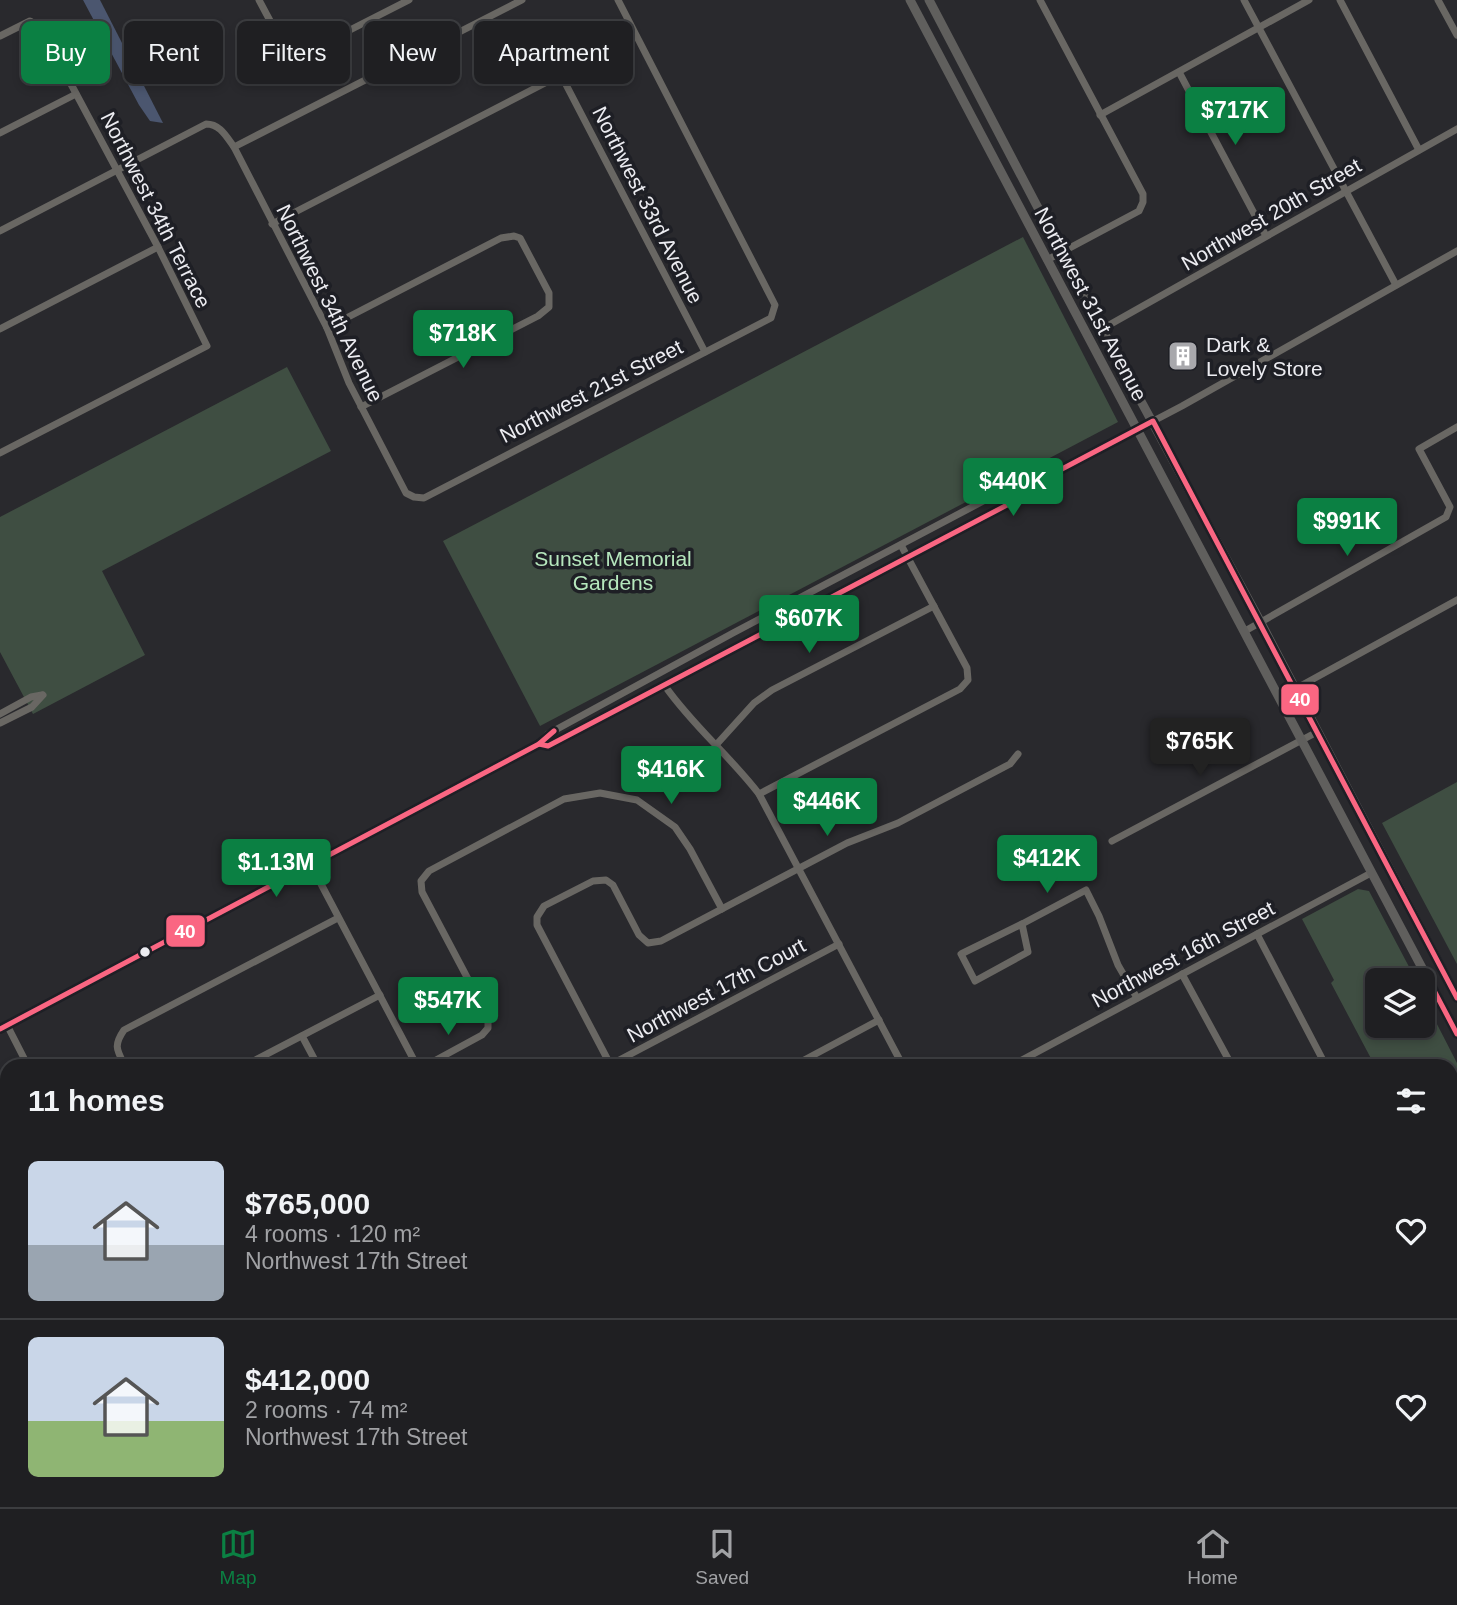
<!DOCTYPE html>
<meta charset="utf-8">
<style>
:root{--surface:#1f1f22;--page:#2c2c2f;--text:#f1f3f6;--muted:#a1a2a5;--line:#3c3d40;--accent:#0b8043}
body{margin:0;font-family:Helvetica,sans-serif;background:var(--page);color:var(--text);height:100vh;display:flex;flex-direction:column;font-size:26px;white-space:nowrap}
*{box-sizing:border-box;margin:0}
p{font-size:23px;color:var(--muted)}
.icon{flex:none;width:38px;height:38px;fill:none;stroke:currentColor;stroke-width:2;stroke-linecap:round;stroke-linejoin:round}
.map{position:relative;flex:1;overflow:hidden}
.side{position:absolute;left:0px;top:1059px;width:1458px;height:450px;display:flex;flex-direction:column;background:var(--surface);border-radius:21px 21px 0 0;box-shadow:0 4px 10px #0003,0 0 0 2px var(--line)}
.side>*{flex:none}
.banner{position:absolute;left:21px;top:21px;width:700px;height:63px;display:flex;gap:14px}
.buttons{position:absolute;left:1365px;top:968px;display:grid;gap:14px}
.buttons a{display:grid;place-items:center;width:70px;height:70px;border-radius:10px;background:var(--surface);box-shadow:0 4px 10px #0003,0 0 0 2px var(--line);font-size:35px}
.price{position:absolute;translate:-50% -60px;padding:0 16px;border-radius:7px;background:var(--accent);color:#fff;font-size:23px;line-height:46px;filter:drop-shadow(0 2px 4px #0008)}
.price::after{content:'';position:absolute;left:50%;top:42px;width:21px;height:16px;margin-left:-10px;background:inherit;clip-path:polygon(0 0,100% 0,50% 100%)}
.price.active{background:#222;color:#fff}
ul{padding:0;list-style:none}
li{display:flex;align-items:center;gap:21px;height:175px;padding:0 28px}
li+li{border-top:2px solid var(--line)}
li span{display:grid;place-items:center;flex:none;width:196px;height:140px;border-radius:10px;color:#555}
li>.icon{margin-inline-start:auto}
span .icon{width:84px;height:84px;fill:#fffc;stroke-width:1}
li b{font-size:30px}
h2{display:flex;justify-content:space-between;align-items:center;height:84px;padding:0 28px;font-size:30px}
.chip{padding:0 24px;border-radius:10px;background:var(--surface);box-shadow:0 4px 10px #0003,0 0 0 2px var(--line);font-size:24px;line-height:63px}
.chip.active{background:var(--accent);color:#fff}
.tabs{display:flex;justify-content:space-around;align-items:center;height:98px;border-top:2px solid var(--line);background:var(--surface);font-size:19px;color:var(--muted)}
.tabs a{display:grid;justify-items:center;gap:4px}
.tabs .active{color:var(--accent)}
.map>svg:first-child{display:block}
</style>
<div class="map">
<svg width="1457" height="1507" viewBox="0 0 1457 1507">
<rect width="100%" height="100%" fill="#29292d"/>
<g fill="#3f4e42">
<path d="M1023 237 1118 422 540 726 443 541Z"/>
<path d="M287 367 331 451 102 571 145 655 33 714 0 652V517Z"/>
<path d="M1457 782V964L1382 823Z"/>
<path d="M1358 889 1369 891 1416 980H1377V1026H1423V997L1457 1063V1126L1451 1129V1066H1375L1331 983 1334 980 1302 919Z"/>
</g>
<path fill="#4b566f" d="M83 0H100L163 123 150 121 139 105Z"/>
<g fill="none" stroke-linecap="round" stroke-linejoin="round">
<g stroke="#4b566f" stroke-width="8">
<path d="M0 1145 7 1158"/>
<path d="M945 1502 948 1507"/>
</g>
<g stroke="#696763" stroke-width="7">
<path d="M259 0 291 60 409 0"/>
<path d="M1040 0 1143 194V202L1139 211 1047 260"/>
<path d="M1244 0 1396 285"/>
<path d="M1340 0 1419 150"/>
<path d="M1438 0 1457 35"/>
<path d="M0 36 30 21 41 28 158 247 207 346 0 453"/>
<path d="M1179 72 1266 236"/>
<path d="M561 75 705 352"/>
<path d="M1100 115 1309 0"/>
<path d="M0 133 76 94"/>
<path d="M234 147 522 0"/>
<path d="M272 224 636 36"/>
<path d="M0 231 206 124C220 124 226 136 234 147L327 328 349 383 406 493 414 497 424 498 771 318 775 305 618 0"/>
<path d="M327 328 501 238 514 236 520 238 549 293V307L538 316 361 407"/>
<path d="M0 329 158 247"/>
<path d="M1102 329 1457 129"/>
<path d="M1245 631 1446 517 1450 507 1419 449 1457 427"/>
<path d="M665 686C693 726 730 756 759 794L903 1066"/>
<path d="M1295 689 1457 600"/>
<path d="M0 714 31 697 42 695"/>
<path d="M0 723 32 707 43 695"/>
<path d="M539 744 548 746C709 664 867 577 1028 494L1043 479 1182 406 1457 251"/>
<path d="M716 745 754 703 772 690 934 606"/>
<path d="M759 794 960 689 968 680 967 668 901 545"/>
<path d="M1112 841 1317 732"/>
<path d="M311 865 417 1066"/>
<path d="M1022 924 1086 890 1099 916 1118 965 1137 998"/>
<path d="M1022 924 1028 952 975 981 961 954Z"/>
<path d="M1257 934 1326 1066"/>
<path d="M1182 974 1232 1066"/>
<path d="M7 1025 28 1066"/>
<path d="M0 1029 539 744 548 734 733 633 989 498 1023 481 1043 479"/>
<path d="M302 1036 318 1066"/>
<path d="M125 1066C117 1050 113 1046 124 1030L338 918"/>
<path d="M244 1066 380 995"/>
<path d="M425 1066 482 1035 488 1028V1017L422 892 421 881 429 871 564 799 600 793 637 800 675 827 690 849 722 909"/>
<path d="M608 1066 839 944"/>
<path d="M611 1066 537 925V917L544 906 593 881 606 880 613 885 639 935 648 943 661 941 847 843 898 823 1010 764 1018 754"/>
<path d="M793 1066 879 1020"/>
<path d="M1011 1066 1371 873"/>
<path d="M1451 1379 1457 1376"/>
<path d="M0 1383 7 1396"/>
<path d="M1451 1474 1457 1486"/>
<path d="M63 1502 66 1507"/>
<path d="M1015 1502 1017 1507"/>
<path d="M1108 1502 1111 1507"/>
<path d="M1215 1502 1217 1507"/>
<path d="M282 1507 293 1502"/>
<path d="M620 1507 630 1502"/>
<path d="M1199 1507 1201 1502"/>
</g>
<g stroke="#605f5d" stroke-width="9">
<path d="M910 0 1457 1034"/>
<path d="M929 0 1090 307 1261 623 1457 998"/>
</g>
<g stroke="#1e1f25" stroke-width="10">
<g id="bus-1">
<path d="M539 744 548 746 1028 494 1043 479 1153 421 1457 998"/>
<path d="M1429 981 1457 1034"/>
<path d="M0 1029 539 744 554 731"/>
</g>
</g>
<use href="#bus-1" stroke="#fa6682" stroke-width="5"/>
</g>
<defs>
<g id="building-square" transform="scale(1.575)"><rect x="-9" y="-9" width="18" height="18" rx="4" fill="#a8a8ac" stroke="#1e1f25"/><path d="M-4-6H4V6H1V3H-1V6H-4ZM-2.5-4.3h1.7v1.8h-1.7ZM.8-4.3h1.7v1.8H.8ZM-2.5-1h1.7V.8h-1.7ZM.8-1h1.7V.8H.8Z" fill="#fff"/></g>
</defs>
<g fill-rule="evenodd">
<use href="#building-square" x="1183" y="356"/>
</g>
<circle fill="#ececf1" stroke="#1e1f25" stroke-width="2.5" cx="145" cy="952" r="6"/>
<g text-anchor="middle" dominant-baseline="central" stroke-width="7" stroke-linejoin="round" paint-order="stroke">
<g font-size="21" fill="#ececf1" stroke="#1e1f25">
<text transform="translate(648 205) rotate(63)">Northwest 33rd Avenue</text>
<text transform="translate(156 210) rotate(63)">Northwest 34th Terrace</text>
<text transform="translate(1271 214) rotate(-30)">Northwest 20th Street</text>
<text transform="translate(330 303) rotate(64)">Northwest 34th Avenue</text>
<text transform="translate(1091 304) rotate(62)">Northwest 31st Avenue</text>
<text transform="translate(591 391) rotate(-27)">Northwest 21st Street</text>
<text transform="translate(1183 954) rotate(-28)">Northwest 16th Street</text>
<text transform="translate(716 990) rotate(-28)">Northwest 17th Court</text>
</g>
<g font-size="21" fill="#ececf1" stroke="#1e1f25" text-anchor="start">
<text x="1206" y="344">Dark &amp;<tspan x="1206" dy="24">Lovely Store</tspan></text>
</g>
<g font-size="21" fill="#b6e7bd" stroke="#1e1f25">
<text x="613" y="558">Sunset Memorial<tspan x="613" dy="24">Gardens</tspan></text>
</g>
</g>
<g stroke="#1e1f25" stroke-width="2.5">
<rect x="1280" y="683" width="40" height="33" rx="7" fill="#fa6682"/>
<rect x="165" y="914" width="41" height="34" rx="7" fill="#fa6682"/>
</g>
<g font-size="19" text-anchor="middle" font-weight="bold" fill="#fff">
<text x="1300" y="706">40</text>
<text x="185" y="938">40</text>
</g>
</svg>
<div class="buttons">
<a><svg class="icon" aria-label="layers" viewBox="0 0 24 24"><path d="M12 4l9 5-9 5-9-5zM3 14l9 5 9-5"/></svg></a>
</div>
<b class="price" style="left:1235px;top:147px">$717K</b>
<b class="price" style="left:463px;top:370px">$718K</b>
<b class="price" style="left:1013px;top:518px">$440K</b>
<b class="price" style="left:1347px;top:558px">$991K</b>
<b class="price" style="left:809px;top:655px">$607K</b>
<b class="price active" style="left:1200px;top:778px">$765K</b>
<b class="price" style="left:671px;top:806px">$416K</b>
<b class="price" style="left:827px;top:838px">$446K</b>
<b class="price" style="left:1047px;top:895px">$412K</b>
<b class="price" style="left:276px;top:899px">$1.13M</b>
<b class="price" style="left:448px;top:1037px">$547K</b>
<div class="banner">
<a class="chip active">Buy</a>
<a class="chip">Rent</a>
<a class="chip">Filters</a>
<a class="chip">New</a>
<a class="chip">Apartment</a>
</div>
<section class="side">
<h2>11 homes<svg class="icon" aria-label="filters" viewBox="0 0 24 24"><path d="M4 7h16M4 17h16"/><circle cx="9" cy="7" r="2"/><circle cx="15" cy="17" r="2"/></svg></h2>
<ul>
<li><span style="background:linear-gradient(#c9d6e8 60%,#9aa5b1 0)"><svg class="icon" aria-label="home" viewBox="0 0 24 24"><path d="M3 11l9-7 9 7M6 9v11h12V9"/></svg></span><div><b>$765,000</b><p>4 rooms · 120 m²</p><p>Northwest 17th Street</p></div><svg class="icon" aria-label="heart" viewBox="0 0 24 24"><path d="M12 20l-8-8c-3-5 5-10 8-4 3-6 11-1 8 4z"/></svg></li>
<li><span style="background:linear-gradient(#c9d6e8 60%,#8fb573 0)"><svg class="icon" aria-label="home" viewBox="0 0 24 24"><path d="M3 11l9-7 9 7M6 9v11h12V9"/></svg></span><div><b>$412,000</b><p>2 rooms · 74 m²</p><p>Northwest 17th Street</p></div><svg class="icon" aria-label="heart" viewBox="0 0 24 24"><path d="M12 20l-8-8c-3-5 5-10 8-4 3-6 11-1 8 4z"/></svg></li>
</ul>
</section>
</div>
<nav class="tabs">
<a class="active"><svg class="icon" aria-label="map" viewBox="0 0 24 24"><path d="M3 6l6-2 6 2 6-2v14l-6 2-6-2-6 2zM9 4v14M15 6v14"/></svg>Map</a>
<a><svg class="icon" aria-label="saved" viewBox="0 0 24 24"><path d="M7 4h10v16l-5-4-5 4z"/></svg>Saved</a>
<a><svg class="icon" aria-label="home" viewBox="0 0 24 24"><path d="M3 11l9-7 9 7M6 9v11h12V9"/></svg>Home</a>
</nav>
